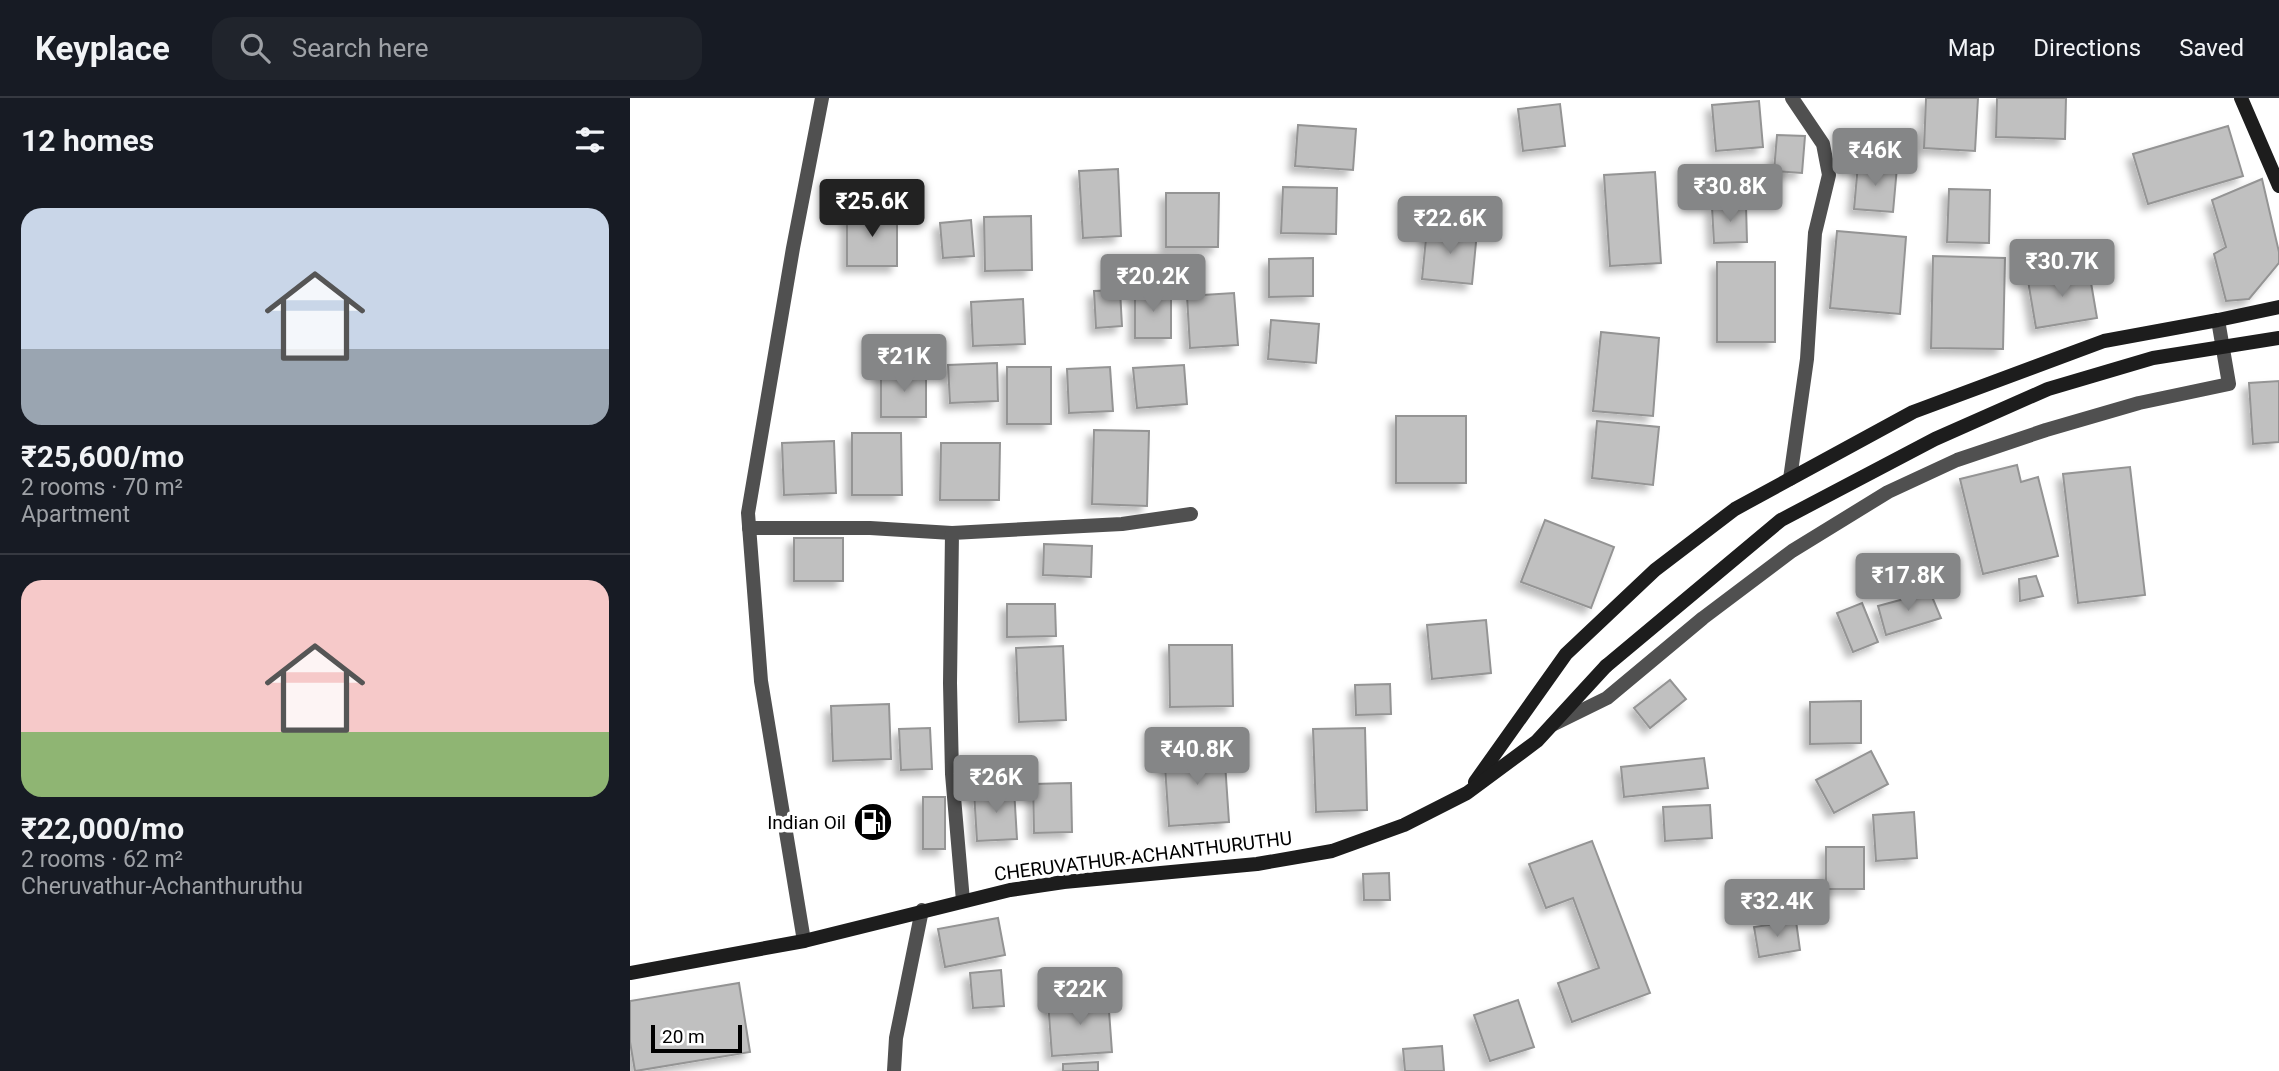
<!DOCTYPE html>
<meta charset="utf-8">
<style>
:root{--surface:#171b24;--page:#20242c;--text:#f1f3f6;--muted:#9ea1a6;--line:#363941;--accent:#858687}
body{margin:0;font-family:Roboto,sans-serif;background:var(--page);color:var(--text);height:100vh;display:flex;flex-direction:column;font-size:26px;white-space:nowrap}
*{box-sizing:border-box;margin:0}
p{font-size:23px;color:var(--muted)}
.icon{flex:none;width:38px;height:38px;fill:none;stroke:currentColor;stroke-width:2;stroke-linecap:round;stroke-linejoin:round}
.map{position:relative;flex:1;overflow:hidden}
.details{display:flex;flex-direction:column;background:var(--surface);width:630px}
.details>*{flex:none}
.scale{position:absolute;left:21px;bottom:18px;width:91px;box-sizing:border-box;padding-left:7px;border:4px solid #000;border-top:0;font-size:19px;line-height:24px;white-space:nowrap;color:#000;-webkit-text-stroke:5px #fff;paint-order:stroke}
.price{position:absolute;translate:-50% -60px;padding:0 16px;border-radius:7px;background:var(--accent);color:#fff;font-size:23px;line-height:46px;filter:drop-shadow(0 2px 4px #0008)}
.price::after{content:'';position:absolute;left:50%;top:42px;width:21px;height:16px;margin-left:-10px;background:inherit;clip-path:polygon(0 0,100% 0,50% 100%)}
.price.current{background:#222;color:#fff}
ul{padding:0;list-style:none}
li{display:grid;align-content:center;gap:14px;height:371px;padding:0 21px}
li+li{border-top:2px solid var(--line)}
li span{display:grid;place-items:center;height:217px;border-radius:21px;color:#555}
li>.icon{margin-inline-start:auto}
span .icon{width:126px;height:126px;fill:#fffc;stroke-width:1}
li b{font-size:30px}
h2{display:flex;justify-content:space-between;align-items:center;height:84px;padding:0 21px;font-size:30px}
header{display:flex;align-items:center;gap:42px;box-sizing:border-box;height:98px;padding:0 35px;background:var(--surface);border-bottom:2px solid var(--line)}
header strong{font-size:33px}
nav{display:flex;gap:38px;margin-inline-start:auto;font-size:24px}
.search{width:490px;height:63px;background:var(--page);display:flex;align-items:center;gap:18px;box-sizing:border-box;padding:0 24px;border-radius:21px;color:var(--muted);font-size:26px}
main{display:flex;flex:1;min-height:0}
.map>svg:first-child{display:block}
</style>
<header>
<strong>Keyplace</strong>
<div class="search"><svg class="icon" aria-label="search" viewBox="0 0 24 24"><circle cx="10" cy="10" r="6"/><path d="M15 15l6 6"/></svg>Search here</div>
<nav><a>Map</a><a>Directions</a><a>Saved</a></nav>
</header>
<main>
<section class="details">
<h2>12 homes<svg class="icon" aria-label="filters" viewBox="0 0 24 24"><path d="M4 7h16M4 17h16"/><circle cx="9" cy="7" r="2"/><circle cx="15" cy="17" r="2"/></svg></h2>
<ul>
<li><span style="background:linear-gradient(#c9d6e8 65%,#9aa5b1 0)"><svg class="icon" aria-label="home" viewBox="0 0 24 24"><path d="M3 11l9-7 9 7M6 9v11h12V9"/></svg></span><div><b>₹25,600/mo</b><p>2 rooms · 70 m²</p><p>Apartment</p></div></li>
<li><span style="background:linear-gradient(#f6c9c9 70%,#8fb573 0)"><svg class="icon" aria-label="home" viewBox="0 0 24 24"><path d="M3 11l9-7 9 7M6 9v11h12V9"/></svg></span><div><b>₹22,000/mo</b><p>2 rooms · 62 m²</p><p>Cheruvathur-Achanthuruthu</p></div></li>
</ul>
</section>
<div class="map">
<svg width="1649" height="973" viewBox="0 0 1649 973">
<defs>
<filter id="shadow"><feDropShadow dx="-6" dy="6" stdDeviation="3.5" flood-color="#0004"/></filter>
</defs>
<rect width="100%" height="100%" fill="#fff"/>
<g fill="#c0c0c0" stroke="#949494" stroke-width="2" filter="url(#shadow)">
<path d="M1296 0H1348L1345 53 1294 50Z"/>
<path d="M1367 0H1436L1435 41 1366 39Z"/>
<path d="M1129 3 1133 49 1086 53 1082 7Z"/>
<path d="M930 6 935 48 893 53 888 11Z"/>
<path d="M668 27 726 31 723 72 665 68Z"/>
<path d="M1598 28 1613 78 1518 106 1503 56Z"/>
<path d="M1147 37 1175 38 1172 75 1144 73Z"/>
<path d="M1228 66 1267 69 1263 114 1224 111Z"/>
<path d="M488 71 491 138 453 140 449 73Z"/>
<path d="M1025 74 1031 165 980 168 974 77Z"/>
<path d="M1632 81 1649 154V165L1619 201 1596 203 1584 156 1596 149 1582 102Z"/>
<path d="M653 89 707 90 706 136 651 135Z"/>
<path d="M1319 91 1360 92 1359 145 1317 144Z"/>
<path d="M536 95H589L588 149H536Z"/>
<path d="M1116 107 1117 144 1084 145 1082 109Z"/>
<rect x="217" y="114" width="50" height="54"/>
<path d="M401 118 402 172 355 173 354 119Z"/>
<path d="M341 122 344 158 313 160 310 125Z"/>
<path d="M797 130 847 134 842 186 792 181Z"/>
<path d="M1207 133 1276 139 1270 216 1200 210Z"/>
<path d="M1303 158 1375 160 1373 251 1301 250Z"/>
<path d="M683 160V198L639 199V161Z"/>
<rect x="1087" y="164" width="58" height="80"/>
<path d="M1459 173 1467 220 1406 230 1398 183Z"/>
<path d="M490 192 492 228 466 230 464 193Z"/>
<rect x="505" y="192" width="36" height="48"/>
<path d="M604 195 608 247 560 250 557 198Z"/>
<path d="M393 201 395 246 343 248 341 204Z"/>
<path d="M641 222 689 226 686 265 638 261Z"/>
<path d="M971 234 1029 240 1023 318 963 313Z"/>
<path d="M367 265 368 303 320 305 318 267Z"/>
<path d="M554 267 557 306 507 310 503 270Z"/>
<rect x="377" y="269" width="44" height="57"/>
<path d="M480 269 483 313 439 315 437 271Z"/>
<rect x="251" y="274" width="45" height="45"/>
<path d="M1649 283V344L1623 346 1619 285Z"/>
<rect x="766" y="318" width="70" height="67"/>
<path d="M967 323 1029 329 1023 387 962 380Z"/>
<path d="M464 332 519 333 517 408 462 406Z"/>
<path d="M222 335H271L272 397H222Z"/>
<path d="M204 343 206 395 154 397 152 345Z"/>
<path d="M311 345H370L369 402H310Z"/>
<path d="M1387 367 1391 384 1408 379 1428 458 1353 476 1330 381Z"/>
<path d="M1500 369 1515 497 1448 505 1433 376Z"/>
<path d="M915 422 984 449 961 510 891 484Z"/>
<rect x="164" y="440" width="49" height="43"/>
<path d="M414 446 462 448 461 479 413 477Z"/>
<path d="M1406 478 1413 498 1390 503 1389 481Z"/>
<path d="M1300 494 1311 520 1256 537 1248 508Z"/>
<path d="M1232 505 1248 544 1223 554 1207 515Z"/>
<path d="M377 506H425L426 538 377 539Z"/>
<path d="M856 522 861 575 802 581 797 527Z"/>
<path d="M539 547H602L603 608 540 609Z"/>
<path d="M433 548 436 622 389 624 386 550Z"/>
<path d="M1040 582 1056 601 1020 630 1004 610Z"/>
<path d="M760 586 761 616 726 617 725 587Z"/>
<path d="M1231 603V645L1180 646V604Z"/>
<path d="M259 606 261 661 203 663 201 608Z"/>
<path d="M300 630 302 671 271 672 269 631Z"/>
<path d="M735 630 737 712 686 714 683 631Z"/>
<path d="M594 650 599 724 539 728 534 654Z"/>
<path d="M1241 653 1258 686 1204 715 1186 682Z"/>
<path d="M1074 660 1078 690 994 699 991 669Z"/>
<path d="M441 685 442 734 404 735 403 686Z"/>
<path d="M384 691 387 741 347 743 344 694Z"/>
<rect x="293" y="699" width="22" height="52"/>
<path d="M1080 707 1082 740 1035 743 1033 709Z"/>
<path d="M1284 714 1287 760 1246 763 1243 717Z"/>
<path d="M962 743 1020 895 942 924 928 885 969 870 943 800 916 810 899 766Z"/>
<rect x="1196" y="749" width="38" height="42"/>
<path d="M759 775 760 802H734L733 776Z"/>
<path d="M368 820 375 857 315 869 308 831Z"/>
<path d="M1166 823 1170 852 1129 859 1124 829Z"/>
<path d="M371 872 374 908 343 910 340 875Z"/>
<path d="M109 885 120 954 5 973 0 944V903Z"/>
<path d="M478 899 482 954 422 958 418 903Z"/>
<path d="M888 902 904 949 860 963 844 917Z"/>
<path d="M812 948 814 973H775L773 951Z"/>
<path d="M468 964V973H433V966Z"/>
</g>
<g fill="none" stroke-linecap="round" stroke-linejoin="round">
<g stroke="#505050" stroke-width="14">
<path d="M1160 381 1177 261 1185 135 1199 77 1193 46 1162 0"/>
<path d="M119 430H240L322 435"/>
<path d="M922 627 977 600 1073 520 1162 453 1258 394 1327 362 1416 332 1509 305 1599 286 1588 222"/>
<path d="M333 803 322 676 320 585 322 435 492 426 561 416"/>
<path d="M174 843 131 583 118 415 163 150 192 0"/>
<path d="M264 973 266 940 292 812"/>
</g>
<g stroke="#1d1d1d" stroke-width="14">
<path d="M1611 0 1649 88"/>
<path d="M845 684 936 556 1025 472 1105 411 1283 314 1474 243 1588 222 1649 209"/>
<path d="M0 875 174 843 380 792 434 784 627 766 702 753 774 727 837 695 907 643 976 568"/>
</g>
<path stroke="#1d1d1d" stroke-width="14" d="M976 568 1151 422 1305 341 1418 291 1523 260 1649 240"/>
</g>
<defs>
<g id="fuel-disc" transform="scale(2.0125)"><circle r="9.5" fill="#000" stroke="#fff"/><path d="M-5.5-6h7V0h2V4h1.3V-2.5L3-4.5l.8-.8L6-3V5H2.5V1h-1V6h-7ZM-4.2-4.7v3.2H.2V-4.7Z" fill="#fff"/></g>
</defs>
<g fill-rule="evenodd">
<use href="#fuel-disc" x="243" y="724"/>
</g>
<g text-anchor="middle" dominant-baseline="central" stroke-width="7" stroke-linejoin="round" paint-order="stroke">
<g font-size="19" fill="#000" stroke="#fff" text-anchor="end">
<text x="216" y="724">Indian Oil</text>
</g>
<g font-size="19" fill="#000" stroke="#fff">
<text transform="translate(513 758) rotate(-7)">CHERUVATHUR-ACHANTHURUTHU</text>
</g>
</g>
</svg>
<div class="scale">20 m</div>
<b class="price" style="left:1245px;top:90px">₹46K</b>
<b class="price" style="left:1100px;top:126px">₹30.8K</b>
<b class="price current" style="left:242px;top:141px">₹25.6K</b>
<b class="price" style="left:820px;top:158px">₹22.6K</b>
<b class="price" style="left:1432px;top:201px">₹30.7K</b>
<b class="price" style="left:523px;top:216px">₹20.2K</b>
<b class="price" style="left:274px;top:296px">₹21K</b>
<b class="price" style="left:1278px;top:515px">₹17.8K</b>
<b class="price" style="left:567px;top:689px">₹40.8K</b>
<b class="price" style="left:366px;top:717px">₹26K</b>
<b class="price" style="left:1147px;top:841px">₹32.4K</b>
<b class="price" style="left:450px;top:929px">₹22K</b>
</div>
</main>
